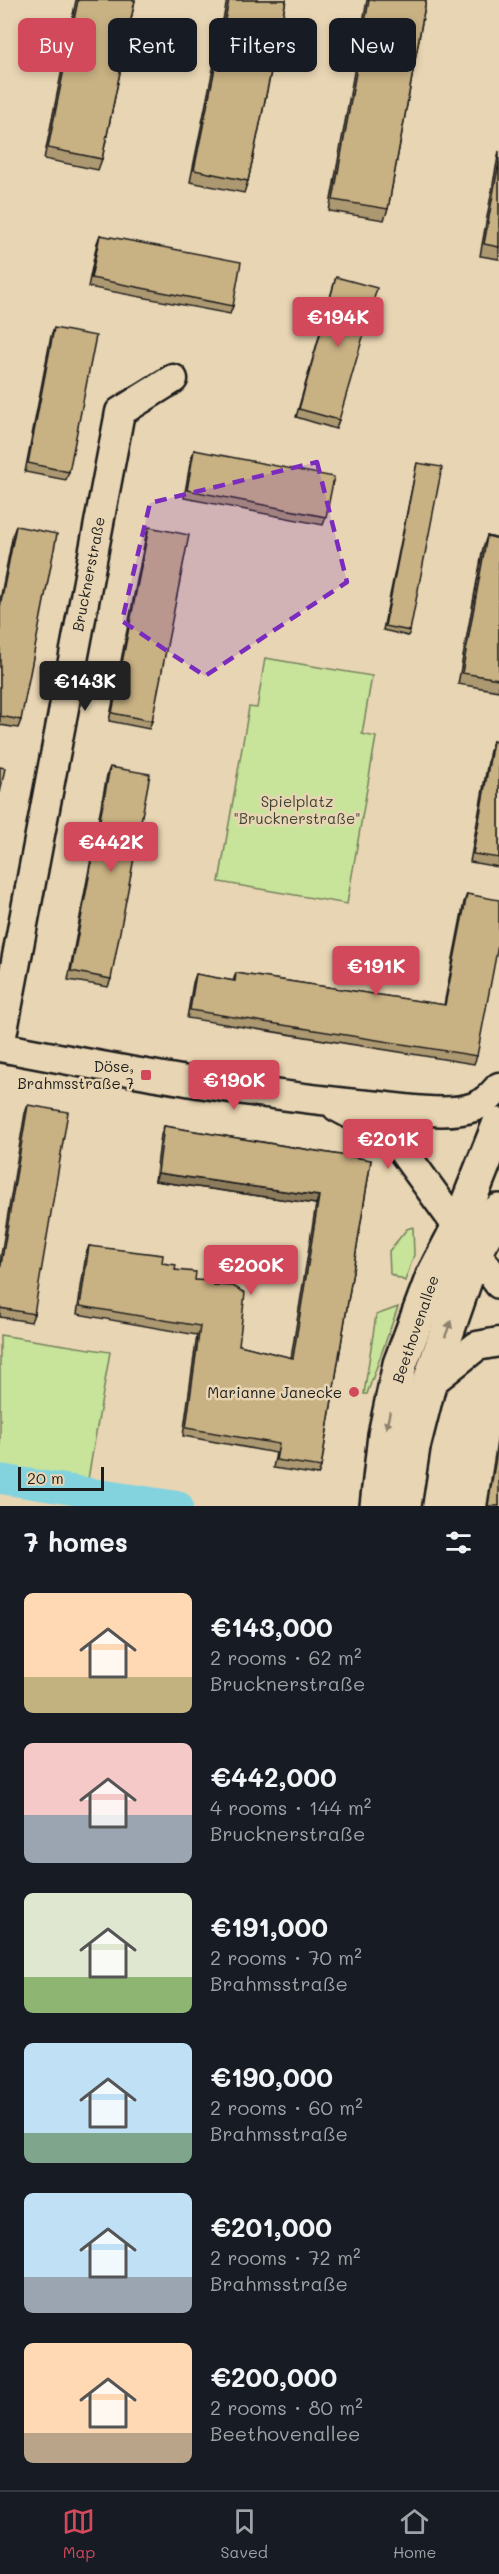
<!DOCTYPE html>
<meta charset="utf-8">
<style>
:root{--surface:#171b24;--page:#242831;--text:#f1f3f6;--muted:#9ea1a6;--line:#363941;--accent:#d1495b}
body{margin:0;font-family:Mali,sans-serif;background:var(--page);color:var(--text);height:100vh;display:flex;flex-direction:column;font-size:22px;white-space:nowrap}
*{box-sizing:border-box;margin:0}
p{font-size:20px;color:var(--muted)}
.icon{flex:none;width:33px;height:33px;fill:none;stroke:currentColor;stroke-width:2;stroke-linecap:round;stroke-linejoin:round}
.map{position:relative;height:1506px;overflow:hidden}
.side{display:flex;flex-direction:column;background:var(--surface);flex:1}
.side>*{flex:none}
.guide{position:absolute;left:18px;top:18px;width:464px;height:54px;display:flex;gap:12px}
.scale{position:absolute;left:18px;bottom:15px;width:86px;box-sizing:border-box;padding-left:6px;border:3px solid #1c1c1c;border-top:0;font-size:16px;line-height:21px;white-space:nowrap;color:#1c1c1c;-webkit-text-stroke:4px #e8d5b3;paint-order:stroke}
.price{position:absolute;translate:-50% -51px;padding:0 14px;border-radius:6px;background:var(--accent);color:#fff;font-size:20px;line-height:39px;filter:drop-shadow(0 2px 3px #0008)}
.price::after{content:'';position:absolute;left:50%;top:36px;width:18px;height:14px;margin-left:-9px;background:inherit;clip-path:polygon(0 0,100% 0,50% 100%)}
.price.active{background:#222;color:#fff}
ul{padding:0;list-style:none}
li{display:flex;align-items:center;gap:18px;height:150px;padding:0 24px}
li span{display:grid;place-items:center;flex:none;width:168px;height:120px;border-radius:9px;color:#555}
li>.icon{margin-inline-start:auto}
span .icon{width:72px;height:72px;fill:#fffc;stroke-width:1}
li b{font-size:26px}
h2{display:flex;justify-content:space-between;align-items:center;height:72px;padding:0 24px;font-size:26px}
.tag{padding:0 21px;border-radius:9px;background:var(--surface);box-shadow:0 3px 9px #0003;font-size:21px;line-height:54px}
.tag.active{background:var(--accent);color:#fff}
.tabs{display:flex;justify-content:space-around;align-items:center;height:84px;border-top:2px solid var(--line);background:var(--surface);font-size:16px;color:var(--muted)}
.tabs a{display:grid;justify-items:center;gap:3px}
.tabs .active{color:var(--accent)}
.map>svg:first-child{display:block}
</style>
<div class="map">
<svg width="499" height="1506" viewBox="0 0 499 1506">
<rect width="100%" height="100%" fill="#e8d5b3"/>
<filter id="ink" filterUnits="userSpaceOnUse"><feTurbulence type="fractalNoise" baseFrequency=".0167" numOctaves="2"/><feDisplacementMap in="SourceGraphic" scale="12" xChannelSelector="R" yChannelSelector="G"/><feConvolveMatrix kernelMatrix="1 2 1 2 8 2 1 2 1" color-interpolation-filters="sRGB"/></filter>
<g filter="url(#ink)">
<g fill="#c8e39a" stroke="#72805b" stroke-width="1.5">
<path d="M265 658 372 676 362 734 376 737 347 904 219 882 249 707 257 708Z"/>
<path d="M413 1227 414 1255 405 1281 390 1274 389 1251 407 1229Z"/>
<path d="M398 1307 367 1394H364L376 1315Z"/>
<path d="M0 1335 110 1352 87 1485 0 1474Z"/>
</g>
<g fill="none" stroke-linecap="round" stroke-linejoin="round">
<path stroke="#83d3df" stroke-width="30" d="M0 1479 178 1506"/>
<g stroke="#1c1c1c" stroke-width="33">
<g id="street">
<path d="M0 1046 120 412 173 379"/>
<path d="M0 1047C126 1071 252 1095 379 1106 405 1109 450 1116 474 1107 485 1103 492 1095 499 1087"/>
<path d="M337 1107 379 1129 402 1150 499 1284"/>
<path d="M429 1384 477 1346 499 1342"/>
</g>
</g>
<g stroke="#1c1c1c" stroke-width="38">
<g id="secondary">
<path d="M377 1506 385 1435 400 1364 433 1276 458 1228 499 1125"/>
<path d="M404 1506 413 1447 429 1384 475 1251 499 1211"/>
</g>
</g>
<use href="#street" stroke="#e8d5b3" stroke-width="28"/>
<use href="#secondary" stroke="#e8d5b3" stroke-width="33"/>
</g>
<g fill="#ac9871" stroke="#1c1c1c" stroke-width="1.5">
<path d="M76 0H135L102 159 98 170 44 159Z"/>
<path d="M227 0H286L248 181 244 193 190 182Z"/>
<path d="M367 0H426L388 209 384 220 329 211Z"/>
<path d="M499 151V259L480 256Z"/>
<path d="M100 235 233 306 230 314 88 287 97 243Z"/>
<path d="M336 277 339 420 336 429 296 417Z"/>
<path d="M54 328 69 472 66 480 25 472 51 336Z"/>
<path d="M194 450 326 517 323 525 184 498 191 458Z"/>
<path d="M417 463 410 631 408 636 383 630Z"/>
<path d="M16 526 21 720 18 728 0 725V600L13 534Z"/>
<path d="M149 527 152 721 149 729 109 721 146 535Z"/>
<path d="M487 536 499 539V691L458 684 483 548Z"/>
<path d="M493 741 499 743V867L470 862 490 750Z"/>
<path d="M110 767 111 979 108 987 68 980 107 775Z"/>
<path d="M467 894 477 1056 474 1064 187 1018 193 983 196 974 233 981 236 973 444 1005 464 902Z"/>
<path d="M28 1105 34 1314 31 1322 0 1317V1261L25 1113Z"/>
<path d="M164 1126 371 1160 321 1467 318 1475 273 1468 276 1453 183 1436 197 1335 77 1314 86 1254 89 1246 162 1263 195 1280 213 1285 239 1345 291 1358 316 1204 155 1181 161 1135Z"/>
<path d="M499 1428V1506H487Z"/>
</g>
<path fill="#8c7c5c" stroke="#1c1c1c" stroke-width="1.5" d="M158 1173 319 1196 316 1204 155 1181Z"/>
<g fill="#c8b183" stroke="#1c1c1c" stroke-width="1.5">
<path d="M78 0H135L102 159 48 148Z"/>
<path d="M229 0H286L248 181 194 170Z"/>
<path d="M369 0H426L388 209 333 200Z"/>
<path d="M499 162V247L484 244Z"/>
<path d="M100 235 241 262 233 306 91 278Z"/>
<path d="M336 277 377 288 339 420 299 409Z"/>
<path d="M54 328 96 336 69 472 28 463Z"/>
<path d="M194 450 334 477 326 517 187 490Z"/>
<path d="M417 463 442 467 410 631 385 626Z"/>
<path d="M16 526 57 534 21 720 0 716V607Z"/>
<path d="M149 527 189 535 152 721 112 713Z"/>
<path d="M487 536 499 539V679L462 673Z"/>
<path d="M493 741 499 743V858L473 854Z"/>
<path d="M0 767 5 768 0 793Z"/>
<path d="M110 767 150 774 111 979 71 971Z"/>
<path d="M467 894 499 900V940L477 1056 190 1010 196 974 235 981 236 973 445 1005Z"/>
<path d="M28 1105 68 1112 34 1314 0 1308V1271Z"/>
<path d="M164 1126 371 1160 321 1467 276 1460 279 1444 186 1428 200 1326 80 1306 89 1246 163 1255 162 1263 176 1265 175 1270 196 1272 195 1280 213 1281V1285L233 1286 245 1293 239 1345 293 1358 319 1196 158 1173Z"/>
<path d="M499 1439V1506H488Z"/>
</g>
<defs><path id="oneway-solid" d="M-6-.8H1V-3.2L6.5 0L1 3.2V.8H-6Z" transform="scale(1.5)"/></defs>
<g fill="#8c826f">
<use href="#oneway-solid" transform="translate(448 1329) rotate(-70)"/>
<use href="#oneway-solid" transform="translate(388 1420) rotate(102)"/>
</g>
</g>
<path fill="#7b2cbf" fill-opacity="0.2" stroke="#7b2cbf" stroke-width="4.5" stroke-dasharray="12 8" stroke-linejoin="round" d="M317 462 347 582 205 676 122 621 150 503Z"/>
<g fill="#d1495b" stroke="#e8d5b3" stroke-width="2">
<rect x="140" y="1069" width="12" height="12" rx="3"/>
<circle cx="354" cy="1392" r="6"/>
</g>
<g text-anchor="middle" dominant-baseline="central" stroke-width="5" stroke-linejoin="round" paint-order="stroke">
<g font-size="15" fill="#1c1c1c" stroke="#e8d5b3">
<text transform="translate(88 574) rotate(-79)">Brucknerstraße</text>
<text transform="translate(415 1329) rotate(-71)">Beethovenallee</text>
</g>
<g font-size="15" fill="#3e4435" stroke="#e8d5b3">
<text x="297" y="801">Spielplatz<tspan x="297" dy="17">"Brucknerstraße"</tspan></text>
</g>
<g font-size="15" fill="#1c1c1c" stroke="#e8d5b3" text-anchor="end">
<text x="134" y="1066">Döse,<tspan x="134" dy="17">Brahmsstraße 7</tspan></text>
<text x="342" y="1392">Marianne Janecke</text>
</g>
</g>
</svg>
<div class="scale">20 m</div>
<b class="price" style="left:338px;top:348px">€194K</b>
<b class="price active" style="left:85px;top:712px">€143K</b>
<b class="price" style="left:111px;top:873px">€442K</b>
<b class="price" style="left:376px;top:997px">€191K</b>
<b class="price" style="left:234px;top:1111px">€190K</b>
<b class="price" style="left:388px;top:1170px">€201K</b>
<b class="price" style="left:251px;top:1296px">€200K</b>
<div class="guide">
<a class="tag active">Buy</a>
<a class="tag">Rent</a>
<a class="tag">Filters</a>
<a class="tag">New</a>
</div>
</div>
<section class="side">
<h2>7 homes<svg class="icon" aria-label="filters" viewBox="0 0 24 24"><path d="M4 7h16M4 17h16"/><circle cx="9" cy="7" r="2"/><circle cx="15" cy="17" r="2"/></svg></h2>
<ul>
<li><span style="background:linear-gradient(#ffd9b3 70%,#c2b280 0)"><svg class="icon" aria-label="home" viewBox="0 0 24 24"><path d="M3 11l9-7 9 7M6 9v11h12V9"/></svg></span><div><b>€143,000</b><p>2 rooms · 62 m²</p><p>Brucknerstraße</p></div></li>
<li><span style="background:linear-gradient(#f6c9c9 60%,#9aa5b1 0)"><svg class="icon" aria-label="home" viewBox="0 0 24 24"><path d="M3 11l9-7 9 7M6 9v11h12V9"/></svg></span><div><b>€442,000</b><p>4 rooms · 144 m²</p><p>Brucknerstraße</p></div></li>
<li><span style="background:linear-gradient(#dfe7d0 70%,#8fb573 0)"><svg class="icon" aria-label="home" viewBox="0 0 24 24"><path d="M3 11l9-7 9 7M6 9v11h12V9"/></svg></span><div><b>€191,000</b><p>2 rooms · 70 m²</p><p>Brahmsstraße</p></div></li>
<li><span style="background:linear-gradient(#bfe0f5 75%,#7fa58c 0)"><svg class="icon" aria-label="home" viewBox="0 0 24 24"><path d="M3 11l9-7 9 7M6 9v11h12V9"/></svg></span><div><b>€190,000</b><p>2 rooms · 60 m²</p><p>Brahmsstraße</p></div></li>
<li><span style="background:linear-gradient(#bfe0f5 70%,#9aa5b1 0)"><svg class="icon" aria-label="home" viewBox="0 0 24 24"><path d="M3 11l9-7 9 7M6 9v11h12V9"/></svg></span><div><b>€201,000</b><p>2 rooms · 72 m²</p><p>Brahmsstraße</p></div></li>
<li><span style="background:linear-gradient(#ffd9b3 75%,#b9a48a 0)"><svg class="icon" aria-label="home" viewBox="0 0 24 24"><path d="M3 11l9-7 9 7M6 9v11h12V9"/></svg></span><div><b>€200,000</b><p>2 rooms · 80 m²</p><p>Beethovenallee</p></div></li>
</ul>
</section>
<nav class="tabs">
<a class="active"><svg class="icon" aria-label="map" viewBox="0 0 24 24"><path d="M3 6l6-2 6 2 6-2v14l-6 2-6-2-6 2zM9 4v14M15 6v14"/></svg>Map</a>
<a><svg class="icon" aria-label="saved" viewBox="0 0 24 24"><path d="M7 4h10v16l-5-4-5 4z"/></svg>Saved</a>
<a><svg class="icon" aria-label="home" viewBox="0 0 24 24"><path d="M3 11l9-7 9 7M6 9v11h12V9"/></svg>Home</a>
</nav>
